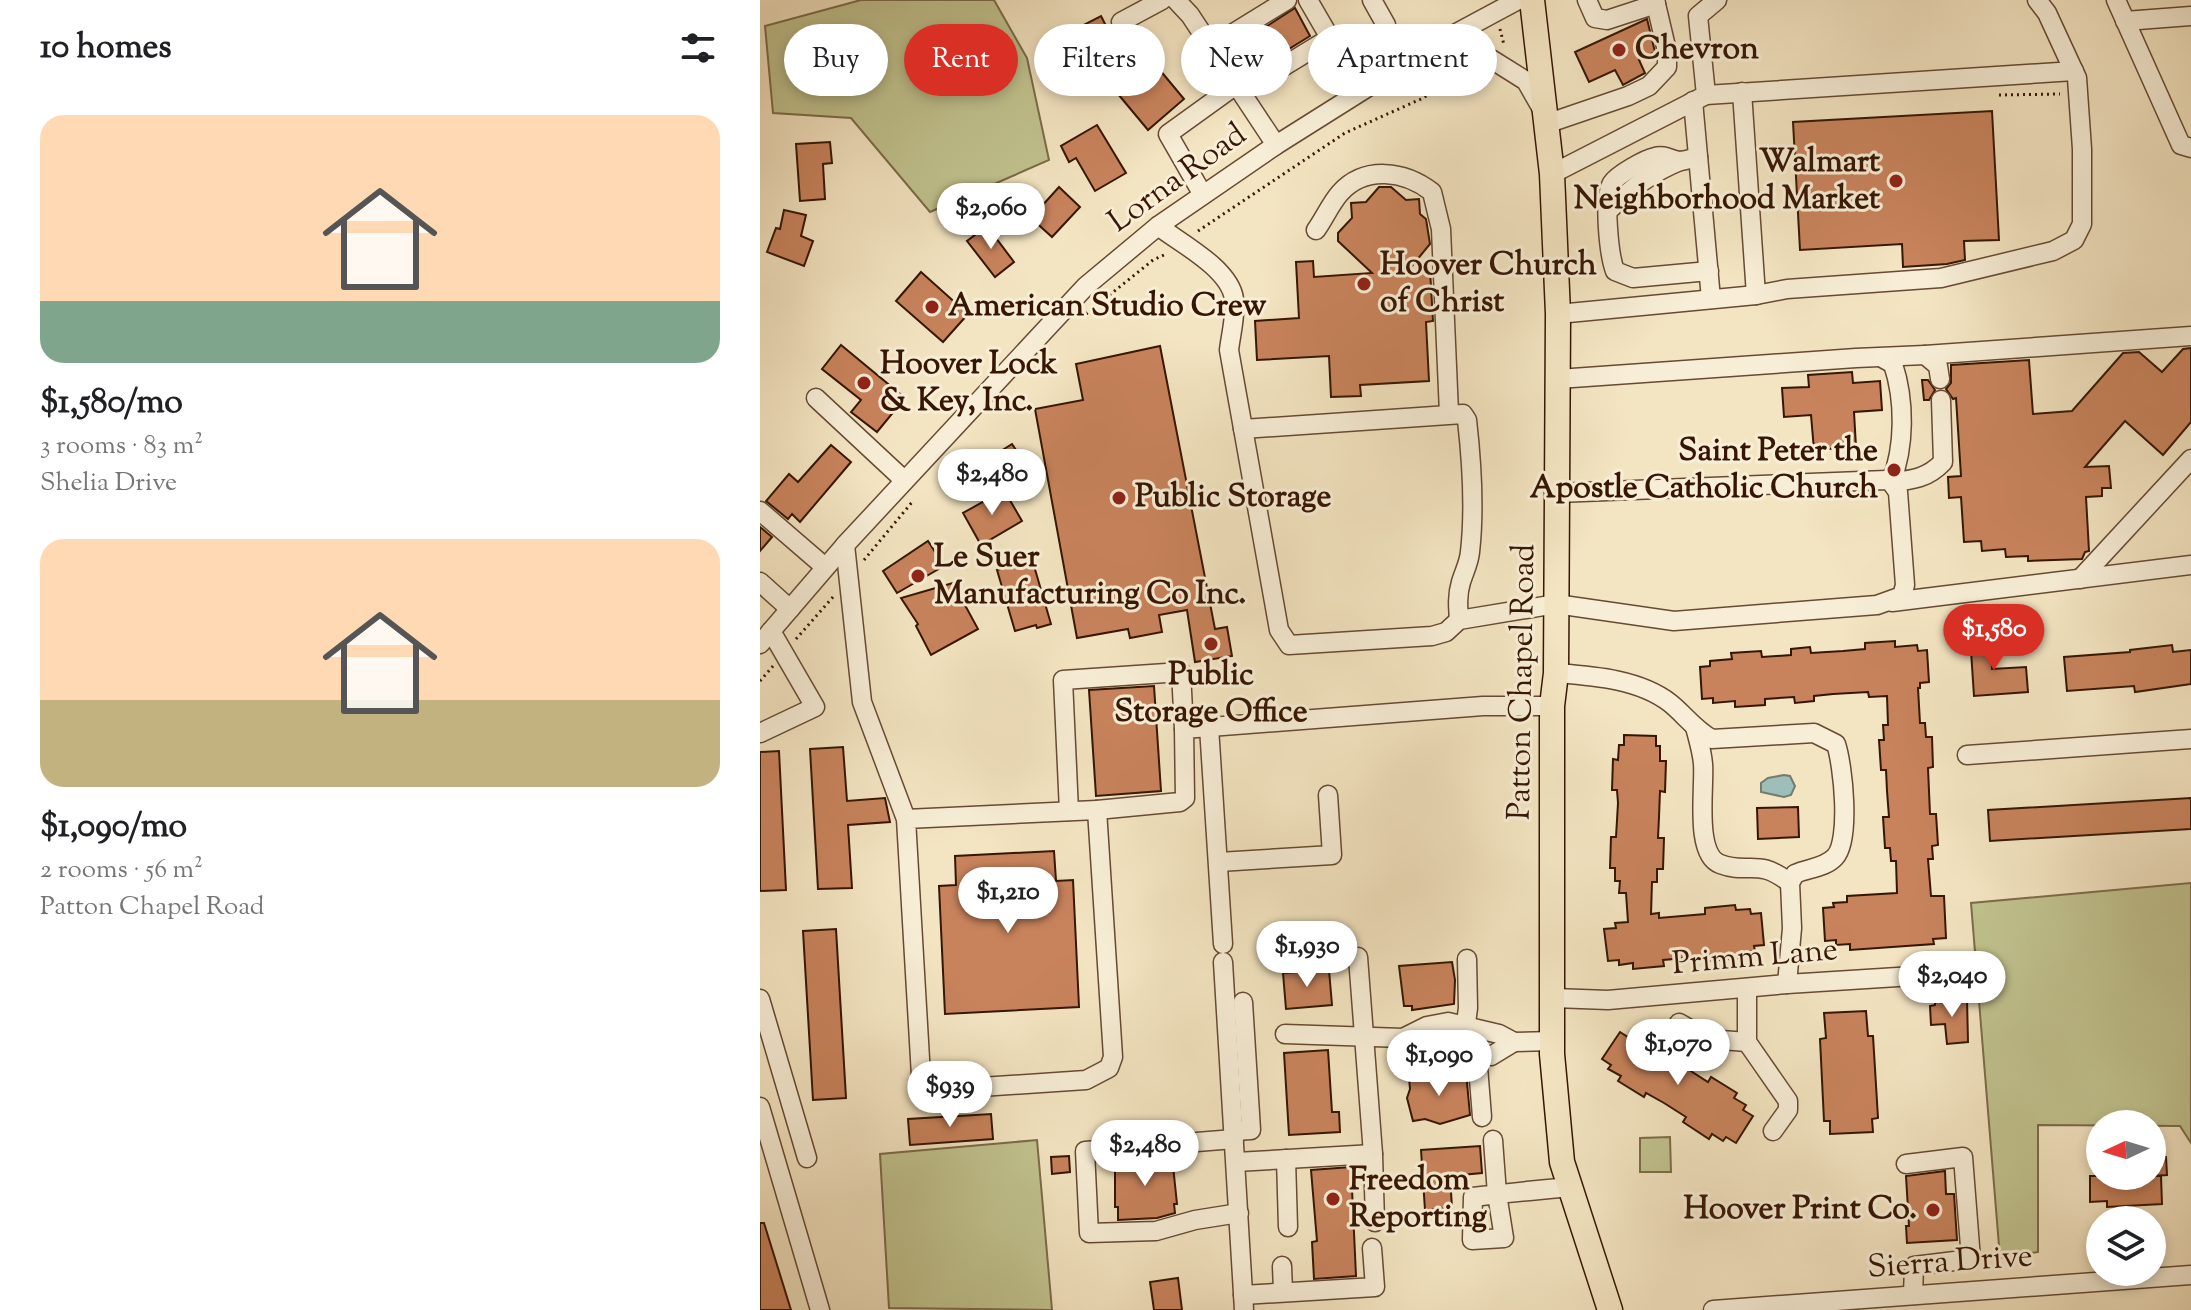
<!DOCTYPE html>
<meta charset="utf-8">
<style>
:root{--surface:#fff;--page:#f2f2f2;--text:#202124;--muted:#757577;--accent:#d93025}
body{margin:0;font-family:"Sorts Mill Goudy",serif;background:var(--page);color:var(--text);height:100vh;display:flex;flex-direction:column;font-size:30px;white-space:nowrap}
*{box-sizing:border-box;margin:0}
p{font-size:26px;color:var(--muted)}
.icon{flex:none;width:44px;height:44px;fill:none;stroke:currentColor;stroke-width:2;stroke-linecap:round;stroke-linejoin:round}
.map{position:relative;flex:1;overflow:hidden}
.side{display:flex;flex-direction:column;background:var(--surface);width:760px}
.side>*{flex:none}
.guide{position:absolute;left:24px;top:24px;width:760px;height:72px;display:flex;gap:16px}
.needle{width:52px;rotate:266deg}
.buttons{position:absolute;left:1326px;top:1110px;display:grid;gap:16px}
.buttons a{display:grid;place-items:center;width:80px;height:80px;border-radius:50%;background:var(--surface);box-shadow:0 4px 12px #0003;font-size:40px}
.price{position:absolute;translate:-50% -68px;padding:0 18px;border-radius:28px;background:#fff;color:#222;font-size:26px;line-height:52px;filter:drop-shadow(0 2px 4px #0008)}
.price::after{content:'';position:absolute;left:50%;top:48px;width:24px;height:18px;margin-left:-12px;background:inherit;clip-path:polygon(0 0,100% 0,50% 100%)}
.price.selected{background:var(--accent);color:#fff}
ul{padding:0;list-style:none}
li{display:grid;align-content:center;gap:16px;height:424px;padding:0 40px}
li span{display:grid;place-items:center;height:248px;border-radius:24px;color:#555}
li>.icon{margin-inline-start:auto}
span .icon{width:144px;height:144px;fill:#fffc;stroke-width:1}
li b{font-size:34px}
h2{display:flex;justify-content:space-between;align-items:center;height:96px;padding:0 40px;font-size:34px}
.pill{padding:0 28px;border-radius:36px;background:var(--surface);box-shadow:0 4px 12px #0003;font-size:28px;line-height:72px}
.pill.selected{background:var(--accent);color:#fff}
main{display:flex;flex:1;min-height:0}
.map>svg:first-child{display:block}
</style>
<main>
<section class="side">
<h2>10 homes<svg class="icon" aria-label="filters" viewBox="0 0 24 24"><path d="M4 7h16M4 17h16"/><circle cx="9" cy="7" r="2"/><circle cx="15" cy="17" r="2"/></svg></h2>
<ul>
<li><span style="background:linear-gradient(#ffd9b3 75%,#7fa58c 0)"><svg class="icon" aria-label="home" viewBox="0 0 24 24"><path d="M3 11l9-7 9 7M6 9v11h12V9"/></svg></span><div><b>$1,580/mo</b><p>3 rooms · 83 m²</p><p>Shelia Drive</p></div></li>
<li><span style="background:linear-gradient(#ffd9b3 65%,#c2b280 0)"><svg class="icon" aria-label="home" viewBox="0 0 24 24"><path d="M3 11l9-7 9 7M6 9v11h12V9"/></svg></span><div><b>$1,090/mo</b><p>2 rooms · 56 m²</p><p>Patton Chapel Road</p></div></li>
</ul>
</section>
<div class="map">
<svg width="1431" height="1310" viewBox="0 0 1431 1310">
<rect width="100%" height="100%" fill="#f4e5c2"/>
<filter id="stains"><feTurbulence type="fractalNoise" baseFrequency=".0025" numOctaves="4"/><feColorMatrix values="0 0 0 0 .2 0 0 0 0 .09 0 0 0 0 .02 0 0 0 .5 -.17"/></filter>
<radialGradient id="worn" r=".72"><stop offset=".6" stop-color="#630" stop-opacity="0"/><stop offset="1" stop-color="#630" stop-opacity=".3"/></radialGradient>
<g fill="#c1c38f" stroke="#7c6c49" stroke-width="2">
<path d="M101 0H234L267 58 289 160 170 212 91 118 13 113 5 26Z"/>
<path d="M1431 883V1143L1420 1126 1278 1125V1252L1240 1258 1211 903Z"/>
<path d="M910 1137 911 1172H880V1138Z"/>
<path d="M277 1140 292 1310 129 1308 120 1154Z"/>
</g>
<path fill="#9dbeb9" stroke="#747b70" stroke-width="2" d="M1024 775 1030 776 1035 786 1031 795 1024 797 1001 792V783L1008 778Z"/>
<g fill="#c8835c" stroke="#361603" stroke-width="2">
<path d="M535 8 550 36 519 55 504 28Z"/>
<path d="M341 16 350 34 365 33 370 43 299 80 286 56 317 40 312 31Z"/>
<path d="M887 19 895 52 879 60 885 73 863 85 855 70 829 82 815 52Z"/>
<path d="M394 63 424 99 388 130 358 94Z"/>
<path d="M1232 111 1239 240 1204 241 1205 260 1187 264 1143 267 1142 244 1040 250 1033 122Z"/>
<path d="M337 125 366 173 335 191 316 158 309 162 301 146Z"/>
<path d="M70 142 72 163 63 164 65 199 40 201 36 144Z"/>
<path d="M299 187 320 207 292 237 271 218Z"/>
<path d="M619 187H631L646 200 659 199 660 214 666 219 670 244 647 272 670 270 673 321 666 322 669 381 600 385 601 396 571 397 569 356 497 360 495 321 539 318 536 262 553 261 554 277 612 273 578 241V233L592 218 591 203 606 202Z"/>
<path d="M24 210 46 215 41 236 53 241 44 266 7 252 16 228 20 229Z"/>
<path d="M227 226 254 262 235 277 207 241Z"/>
<path d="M161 272 208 314 183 342 136 301Z"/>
<path d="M81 345 145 398 117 432 91 412 101 400 62 369Z"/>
<path d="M400 346 455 629 467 627 472 656 435 662 427 610 399 615 402 632 370 638 368 629 317 638 275 409 323 400 316 364Z"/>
<path d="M1431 348V422L1403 455 1365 421 1325 467 1349 466 1351 488H1342V496L1326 497 1329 551 1325 552 1322 559 1268 561V556L1246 557 1245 549 1222 551 1221 541 1204 542 1201 497 1189 498 1188 477 1201 476 1196 398 1193 399 1186 389 1191 383V365L1269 360 1273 414 1312 411 1363 353 1379 352 1402 372 1423 349Z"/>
<path d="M1092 372 1093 383 1120 381 1122 410 1094 412 1096 447 1054 450 1051 415 1024 417 1022 388 1049 387 1048 375Z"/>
<path d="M1162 380H1168L1175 390 1169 400H1164Z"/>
<path d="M252 444 272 474 252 486 233 456Z"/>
<path d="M71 445 91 462 40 522 32 514 28 519 6 501 29 474 38 482Z"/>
<path d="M244 490 262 521 221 545 203 513Z"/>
<path d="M0 527 12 537 0 551Z"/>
<path d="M168 541 184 566 137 593 123 571Z"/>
<path d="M272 559 291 624 277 628 276 625 255 631 237 570Z"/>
<path d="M193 583 218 629 171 655 156 626 158 624 141 598Z"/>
<path d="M1230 635 1232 669 1266 667 1268 692 1214 696 1210 636Z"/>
<path d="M1135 641V647L1157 645 1158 651 1167 650 1169 682 1160 683V688H1158L1160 723H1165L1166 737H1172L1173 767 1168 768 1170 814H1176L1178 845 1172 846 1173 859H1168L1171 896H1184L1186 938 1173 939 1174 944 1090 950V944L1076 945V940L1065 941 1063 908 1074 907 1073 903 1087 902V896L1137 893 1136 861H1131L1130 848H1125L1123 817H1129L1127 791 1126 770H1121L1119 740H1124L1123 725H1128L1127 696 1109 697 1108 692 1073 694 1054 696V701L1035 703 1034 697 1005 699V705L975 707V701L953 703V698L942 699 940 667 950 666V661L972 659 971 653 1001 651 1002 657 1031 655V649L1050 647 1051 653 1083 651 1105 649V643Z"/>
<path d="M1412 645 1413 652 1431 650V684L1375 692 1374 686 1307 691 1304 657 1370 652V650Z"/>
<path d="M394 686 401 791 336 796 329 690Z"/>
<path d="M864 735 896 736V746H900V761H906L905 792 900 791 899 817 898 838H904L903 869H897V882H892L891 914 899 913V918L945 914V908L975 905 976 910 990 909 991 914 1001 913 1004 945 994 946 995 951 980 952 981 958 950 961V955L937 957 903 960 904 966 873 969V963L859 965V960L848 961 844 929 856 928 855 923 868 922 866 893H859L860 881H855V868H850L851 837H856L858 803 857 790H852L853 759 858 760 859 745H864Z"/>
<path d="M83 747 87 801 125 798 130 822 88 825 92 888 58 889 50 749Z"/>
<path d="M19 751 26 890 0 891V752Z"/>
<path d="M1431 798V829L1230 841 1228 810Z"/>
<path d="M1038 807 1039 837 998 839 997 808Z"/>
<path d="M294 851 296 881 313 880 319 1007 185 1014 179 886 196 885 195 856Z"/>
<path d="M76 929 86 1098 53 1100 43 931Z"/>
<path d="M692 962 695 980 694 1004 652 1010V1006H644L639 966Z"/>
<path d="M569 970 572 1005 526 1009 523 973Z"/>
<path d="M1207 999 1208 1042 1187 1044 1185 1024 1171 1025 1170 1006 1175 1005V1002Z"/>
<path d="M1106 1011 1108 1036H1113L1118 1118 1112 1119 1113 1132 1070 1134V1121H1064L1060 1039 1066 1038 1064 1013Z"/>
<path d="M860 1032 868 1037 870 1033 883 1041 886 1036 912 1052 909 1057 948 1082 951 1077 977 1093 974 1098 986 1105 983 1110 993 1116 976 1143 966 1137 963 1141 952 1134 949 1139 923 1122 926 1117 904 1103 886 1093 884 1097 858 1081 861 1076 848 1069 851 1065 842 1059Z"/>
<path d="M568 1050 572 1112H579L580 1132 529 1135 524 1053Z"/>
<path d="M706 1072 710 1115 680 1124 665 1119 653 1121 647 1098 650 1089 649 1078Z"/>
<path d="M231 1114 233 1139 150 1145 148 1119Z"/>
<path d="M720 1146 722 1173 690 1176 692 1208 665 1210 661 1150Z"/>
<path d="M309 1156 310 1172 292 1174 291 1157Z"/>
<path d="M412 1156 417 1204H414L415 1213 397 1218 358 1220V1207H355V1161Z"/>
<path d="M1392 1157H1406L1407 1175 1392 1176Z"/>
<path d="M591 1167 596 1276 554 1279 552 1242 557 1241 551 1170Z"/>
<path d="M1185 1171 1186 1194H1194L1197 1240 1147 1243 1146 1226H1149L1146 1176Z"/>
<path d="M1330 1176H1401L1402 1204 1347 1207V1201L1330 1202Z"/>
<path d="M0 1223H4L31 1310H0Z"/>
<path d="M418 1278 422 1310H394L390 1282Z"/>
</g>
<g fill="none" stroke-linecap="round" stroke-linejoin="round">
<g stroke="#664a33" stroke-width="21">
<g id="minor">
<path d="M416 0 430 15 516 145"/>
<path d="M612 0 626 25"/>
<path d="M827 0 835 18 847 20 896 4"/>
<path d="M1356 0 1421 145 1431 148"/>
<path d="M1365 21 1431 16"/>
<path d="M361 22 402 0"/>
<path d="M484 28 516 71 570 38 548 0"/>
<path d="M678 43 731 59 766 81 782 109"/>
<path d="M451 47 527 0"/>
<path d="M982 92 996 295"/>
<path d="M946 95 1314 71"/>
<path d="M933 101 951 299"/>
<path d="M786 124 868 96 889 86 907 67V51L895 0"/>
<path d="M938 157C933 158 925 161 919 161 911 160 904 154 895 157 885 159 857 175 852 183 843 198 849 255 855 271L873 278 949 271"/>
<path d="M792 174 946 95 938 16 957 0"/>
<path d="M443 195 408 134 476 85"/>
<path d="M849 210C870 189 892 172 920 161"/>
<path d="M398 226C422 244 470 269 474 299 476 316 471 333 469 350L519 630 529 645 672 636 686 632 699 620 796 604 914 621 1117 605 1142 596 1145 585 1138 492 1131 482 1126 480 797 493"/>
<path d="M556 230C564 219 571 203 580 193 605 165 645 171 672 192L681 229 689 413"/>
<path d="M798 314 996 295 1027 289 1181 278 1293 251 1314 240 1322 224V149L1317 78 1287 13 1277 0"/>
<path d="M1165 355 1431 336"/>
<path d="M1124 359 1133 364C1145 400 1145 447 1131 482 1153 480 1168 478 1183 462L1181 400"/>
<path d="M798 379 1096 358 1165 355 1178 366 1180 379"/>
<path d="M56 398 144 480"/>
<path d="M483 429 703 414 707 420C712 464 715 508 710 552 709 563 704 572 701 582 697 595 698 607 699 620"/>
<path d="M0 511 65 567"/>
<path d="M85 545 102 702 146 819 161 1076 166 1085 177 1090 326 1080 349 1068 353 1057 337 810 146 819"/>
<path d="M1320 579 1431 459"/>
<path d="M0 582 30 609"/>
<path d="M1132 602 1431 565"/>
<path d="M0 644 85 545 326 286 398 226 516 145 678 43 758 0"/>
<path d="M796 673C833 676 879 679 910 703 924 714 935 730 952 739L1054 733 1076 744C1083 765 1091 840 1075 857 1065 868 1048 868 1035 874L1030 883 1032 928 1027 984"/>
<path d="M449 727 463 944"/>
<path d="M935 727C938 739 942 751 943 764 945 787 934 854 960 864 989 875 997 857 1030 883"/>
<path d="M0 733 55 707 11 631"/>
<path d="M1207 755 1431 739"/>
<path d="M337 810 420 802 425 798 424 729 723 706H792"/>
<path d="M309 811 303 680 421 672 424 729"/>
<path d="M459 862 572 855 568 795"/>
<path d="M598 957 613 1154 615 1222"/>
<path d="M463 962 484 1310"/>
<path d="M987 988V1042L1028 1101V1110L1013 1131"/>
<path d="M794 998 848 1000 1027 984 1201 973"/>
<path d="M0 999 47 1158"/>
<path d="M919 1023 948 1039 987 1042"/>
<path d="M525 1034 643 1038 667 1026 688 1022 739 1034 754 1042 731 1056 670 1046 643 1038"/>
<path d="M704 1038 708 1008 707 959"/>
<path d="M754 1042 793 1041"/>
<path d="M717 1054 722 1117"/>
<path d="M0 1107 60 1310"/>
<path d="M474 1131 491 1130 483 1002"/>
<path d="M474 1139 325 1151 329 1233 396 1231 435 1220 479 1213"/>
<path d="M733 1140 737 1194 744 1238 712 1240 713 1197C745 1193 778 1190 810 1187"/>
<path d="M526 1159 528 1227"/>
<path d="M476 1162 613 1154"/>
<path d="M1146 1164 1203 1157 1211 1259 1154 1266 1153 1295"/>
<path d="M522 1266 523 1291"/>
<path d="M483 1295 615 1287 612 1248"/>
<path d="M953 1310 1431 1275"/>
</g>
</g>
<g stroke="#361603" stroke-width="27">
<path id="major" d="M772 0 792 174 798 314 796 673 792 706V1054L802 1162 850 1310"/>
</g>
<g stroke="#361603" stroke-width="3" stroke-dasharray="2 4" stroke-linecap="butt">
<path d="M740 29 744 45"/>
<path d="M1239 95 1300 94"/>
<path d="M438 231 585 133 661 99 696 78 715 73"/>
<path d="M326 314 393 260 406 254"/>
<path d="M104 560 153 501"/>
<path d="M36 639 73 597"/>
<path d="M0 681 13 666"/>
</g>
<use href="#minor" stroke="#f8eed7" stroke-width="18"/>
<use href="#major" stroke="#f4e5c2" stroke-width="24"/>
</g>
<g fill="#8f2418" stroke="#f8eed7" stroke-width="3">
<circle cx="859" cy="50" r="8"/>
<circle cx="1136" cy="181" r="8"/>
<circle cx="604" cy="284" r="8"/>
<circle cx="172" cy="307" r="8"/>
<circle cx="104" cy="383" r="8"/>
<circle cx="1134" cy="470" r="8"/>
<circle cx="359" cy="498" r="8"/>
<circle cx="158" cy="576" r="8"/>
<circle cx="451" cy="644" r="8"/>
<circle cx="573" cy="1199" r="8"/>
<circle cx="1173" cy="1210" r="8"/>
</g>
<g text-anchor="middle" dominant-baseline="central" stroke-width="6" stroke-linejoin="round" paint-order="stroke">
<g font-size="32" font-weight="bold" fill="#361603" stroke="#f8eed7" text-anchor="start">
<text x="875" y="50">Chevron</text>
<text x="1120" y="163" text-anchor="end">Walmart<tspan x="1120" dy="37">Neighborhood Market</tspan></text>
<text x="620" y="266">Hoover Church<tspan x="620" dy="37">of Christ</tspan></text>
<text x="188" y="307">American Studio Crew</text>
<text x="120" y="365">Hoover Lock<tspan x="120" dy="37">&amp; Key, Inc.</tspan></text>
<text x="1118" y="452" text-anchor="end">Saint Peter the<tspan x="1118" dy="37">Apostle Catholic Church</tspan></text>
<text x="375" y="498">Public Storage</text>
<text x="174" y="558">Le Suer<tspan x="174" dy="37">Manufacturing Co Inc.</tspan></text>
<text x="451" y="676" text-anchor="middle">Public<tspan x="451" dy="37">Storage Office</tspan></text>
<text x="589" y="1181">Freedom<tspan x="589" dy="37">Reporting</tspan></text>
<text x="1157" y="1210" text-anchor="end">Hoover Print Co.</text>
</g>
<g font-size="32" fill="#361603" stroke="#f8eed7">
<text transform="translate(418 179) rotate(-36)">Lorna Road</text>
<text transform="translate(763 682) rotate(-89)">Patton Chapel Road</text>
<text transform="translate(995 958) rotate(-5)">Primm Lane</text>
<text transform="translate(1190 1263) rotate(-4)">Sierra Drive</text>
</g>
</g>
<rect width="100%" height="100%" filter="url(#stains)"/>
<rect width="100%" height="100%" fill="url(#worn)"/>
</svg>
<div class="buttons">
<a><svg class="needle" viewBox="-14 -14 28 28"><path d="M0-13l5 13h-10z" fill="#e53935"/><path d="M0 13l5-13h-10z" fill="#757577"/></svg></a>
<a><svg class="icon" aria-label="layers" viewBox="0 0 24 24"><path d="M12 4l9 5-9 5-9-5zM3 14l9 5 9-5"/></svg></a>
</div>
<b class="price" style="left:231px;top:251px">$2,060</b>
<b class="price" style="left:232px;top:517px">$2,480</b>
<b class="price selected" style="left:1234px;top:672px">$1,580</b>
<b class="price" style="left:248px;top:935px">$1,210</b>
<b class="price" style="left:547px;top:989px">$1,930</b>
<b class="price" style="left:1192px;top:1019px">$2,040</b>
<b class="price" style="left:918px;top:1087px">$1,070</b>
<b class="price" style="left:679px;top:1098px">$1,090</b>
<b class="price" style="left:190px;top:1129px">$939</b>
<b class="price" style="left:385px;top:1188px">$2,480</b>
<div class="guide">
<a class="pill">Buy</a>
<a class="pill selected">Rent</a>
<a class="pill">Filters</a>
<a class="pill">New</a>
<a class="pill">Apartment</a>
</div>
</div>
</main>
